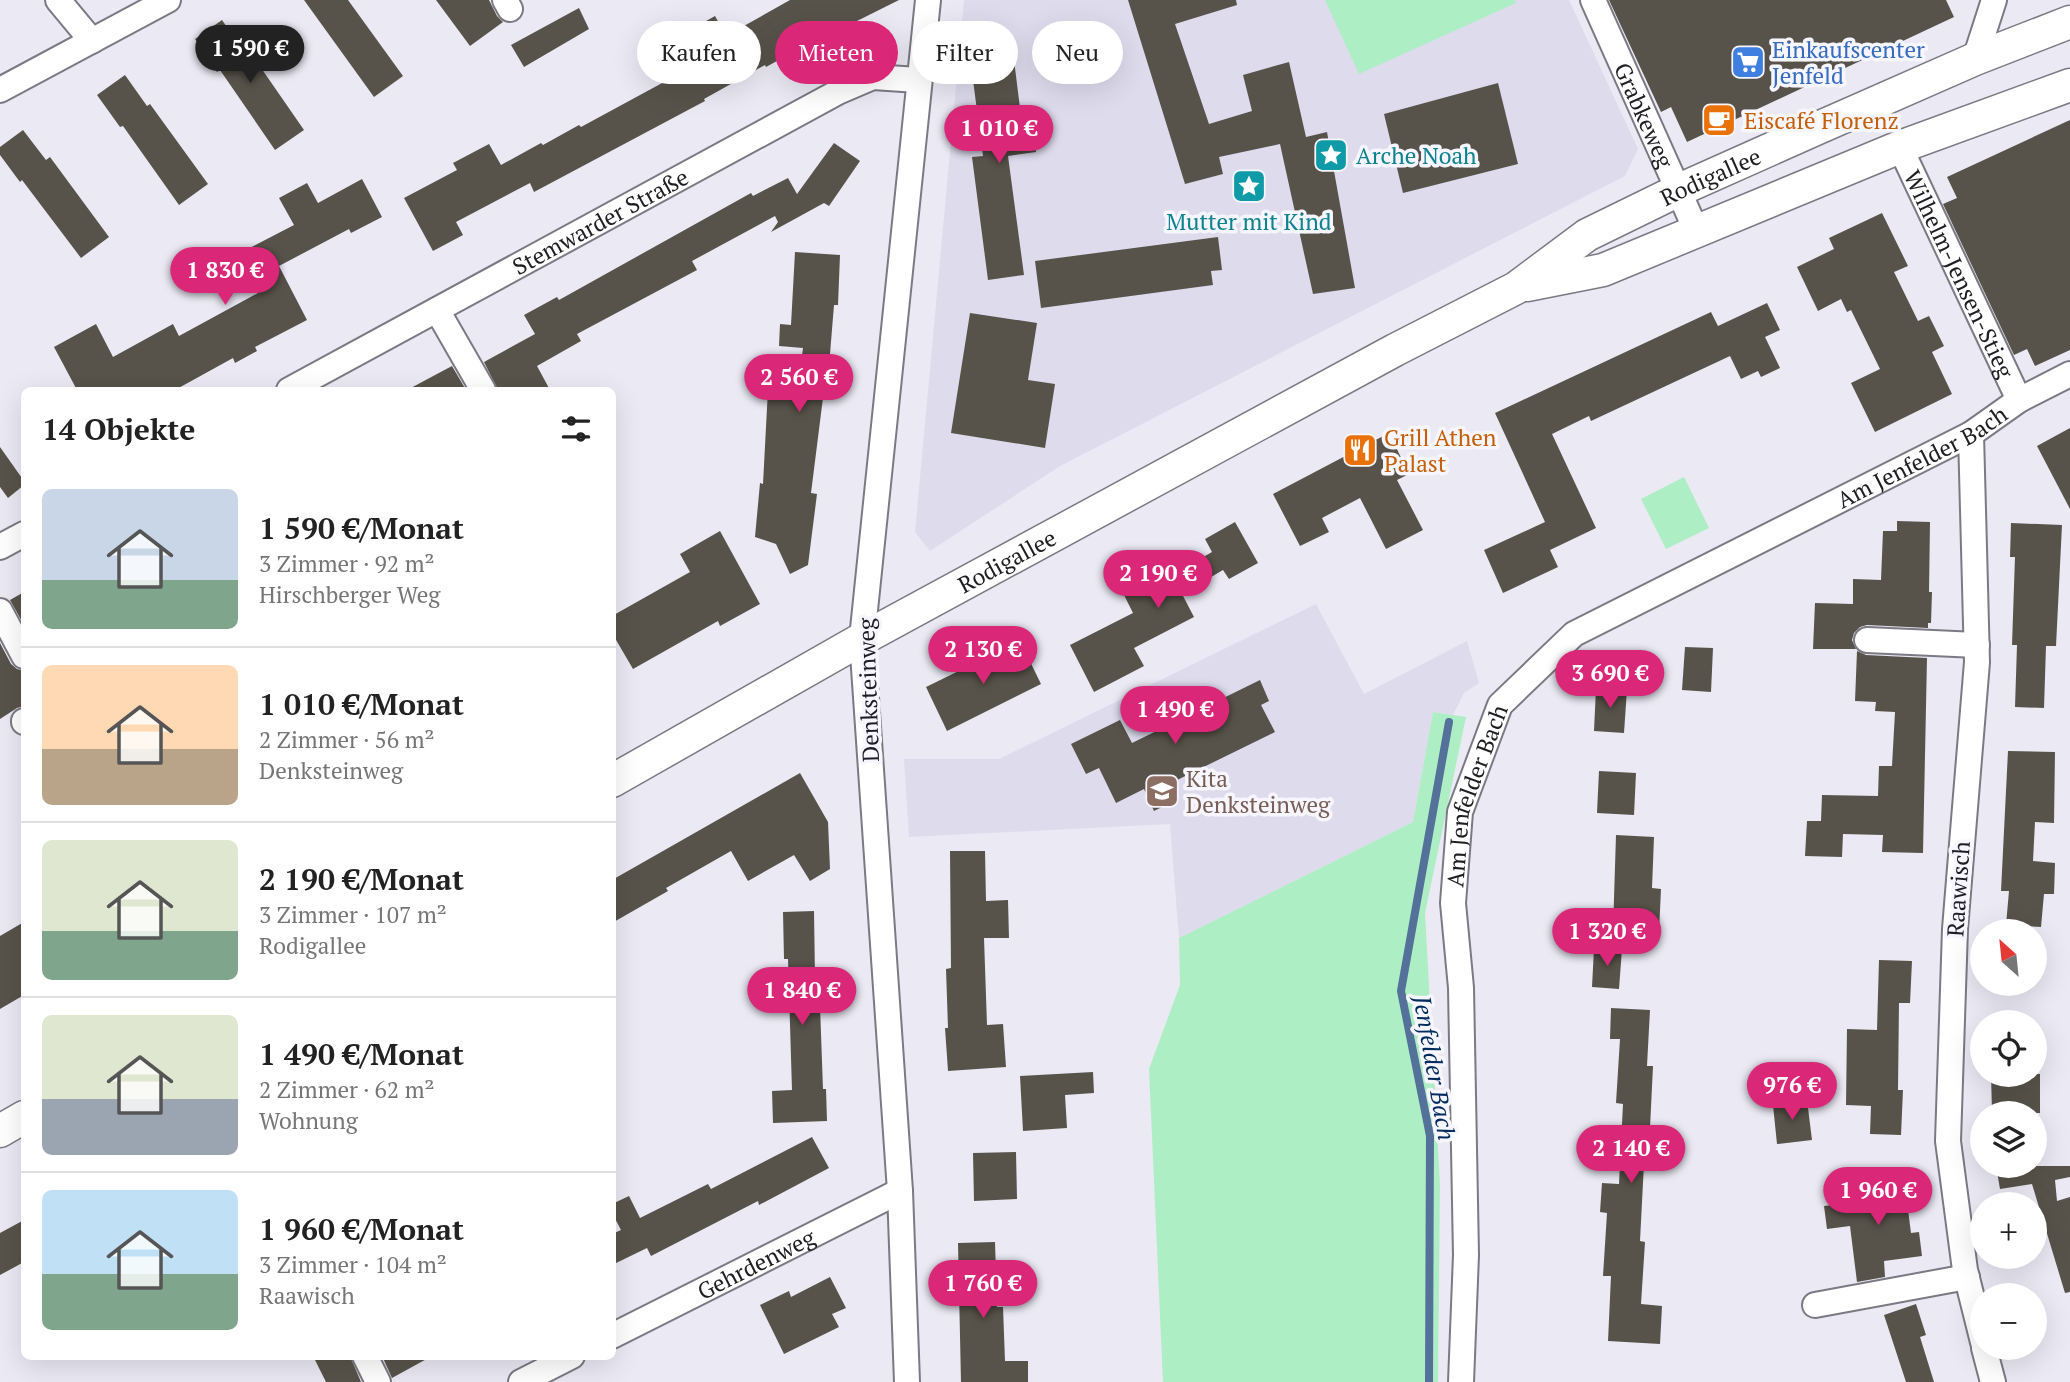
<!DOCTYPE html>
<html lang="de">
<meta charset="utf-8">
<style>
:root{--surface:#fff;--page:#f2f2f2;--text:#222;--muted:#767676;--line:#e0e0e0;--accent:#db2777}
body{margin:0;font-family:"PT Serif",serif;background:var(--page);color:var(--text);height:100vh;display:flex;flex-direction:column;font-size:26px;white-space:nowrap}
*{box-sizing:border-box;margin:0}
p{font-size:23px;color:var(--muted)}
.icon{flex:none;width:38px;height:38px;fill:none;stroke:currentColor;stroke-width:2;stroke-linecap:round;stroke-linejoin:round}
.map{position:relative;flex:1;overflow:hidden}
.drawer{position:absolute;left:21px;top:387px;width:595px;height:973px;display:flex;flex-direction:column;background:var(--surface);border-radius:10px;box-shadow:0 7px 28px #0002}
.drawer>*{flex:none}
.hud{position:absolute;left:637px;top:21px;width:665px;height:63px;display:flex;gap:14px}
.needle{width:46px;rotate:333deg}
.controls{position:absolute;left:1970px;top:919px;display:grid;gap:14px}
.controls a{display:grid;place-items:center;width:77px;height:77px;border-radius:50%;background:var(--surface);box-shadow:0 7px 28px #0002;font-size:35px}
.price{position:absolute;translate:-50% -60px;padding:0 16px;border-radius:24px;background:var(--accent);color:#fff;font-size:23px;line-height:46px;filter:drop-shadow(0 2px 4px #0008)}
.price::after{content:'';position:absolute;left:50%;top:42px;width:21px;height:16px;margin-left:-10px;background:inherit;clip-path:polygon(0 0,100% 0,50% 100%)}
.price.selected{background:#222;color:#fff}
ul{padding:0;list-style:none}
li{display:flex;align-items:center;gap:21px;height:175px;padding:0 21px}
li+li{border-top:2px solid var(--line)}
li span{display:grid;place-items:center;flex:none;width:196px;height:140px;border-radius:10px;color:#555}
li>.icon{margin-inline-start:auto}
span .icon{width:84px;height:84px;fill:#fffc;stroke-width:1}
li b{font-size:30px}
h2{display:flex;justify-content:space-between;align-items:center;height:84px;padding:0 21px;font-size:30px}
.chip{padding:0 24px;border-radius:32px;background:var(--surface);box-shadow:0 7px 28px #0002;font-size:24px;line-height:63px}
.chip.selected{background:var(--accent);color:#fff}
.map>svg:first-child{display:block}
</style>
<div class="map">
<svg width="2070" height="1382" viewBox="0 0 2070 1382">
<rect width="100%" height="100%" fill="#eae9f4"/>
<g fill="#dedbed">
<path d="M964 0H1569L1638 149 1625 176 1060 466 930 551 915 532Z"/>
<path d="M1316 604 1364 694 1467 641 1479 683 1464 693 1453 715 1433 712 1413 822 1179 938 1170 824 909 837 904 759H999Z"/>
</g>
<g fill="#aeeec4">
<path d="M1325 0H1515L1516 3 1359 74Z"/>
<path d="M1684 477 1709 528 1666 549 1641 499Z"/>
<path d="M1433 712 1466 717 1425 913 1440 1185 1438 1382H1163L1149 1069 1180 985 1179 938 1413 822Z"/>
</g>
<g fill="none" stroke-linecap="round" stroke-linejoin="round">
<path stroke="#537199" stroke-width="8" d="M1429 1382 1430 1136 1401 991 1449 722"/>
</g>
<g fill="#58534a">
<path d="M304 0H348L403 76 374 97Z"/>
<path d="M436 0H489L497 16 503 22 470 46Z"/>
<path d="M790 0H899L827 36 826 34 766 67 765 65 704 99 705 101 534 192 530 183 456 222 463 235 433 251 404 198 457 170 453 163 489 144 501 165 541 143 543 145 579 125 581 127 664 82 660 75 702 52 690 30 715 16 726 36Z"/>
<path d="M1128 0H1236L1237 5 1175 24 1209 124 1252 111 1243 75 1289 62 1306 137 1327 132 1355 288 1313 294 1280 144 1219 157 1223 174 1185 184Z"/>
<path d="M1609 0H1946L1954 17 1687 142 1671 107 1661 112Z"/>
<path d="M579 8 589 29 524 67 511 45Z"/>
<path d="M222 20 244 52 248 49 304 130 275 150 220 70 217 72 195 39Z"/>
<path d="M1014 60 1023 132 1033 131 1036 152 1008 156 1024 275 988 280 972 157 983 156 971 65Z"/>
<path d="M125 75 147 106 150 104 208 184 179 205 123 126 120 127 97 95Z"/>
<path d="M1498 83 1518 164 1403 193 1384 114Z"/>
<path d="M2070 120V350L2035 366 2027 349 2014 355 1943 204 1957 198 1947 177Z"/>
<path d="M23 130 46 160 50 157 109 237 81 258 22 180 20 182 0 155V147Z"/>
<path d="M834 143 860 161 829 206 824 203 771 232 778 222 775 216 692 261 697 270 577 334 581 341 537 366 550 390H498L484 362 535 334 524 315 557 297 559 300 751 193 753 196 788 178 797 194Z"/>
<path d="M362 179 382 217 351 233 349 229 279 266 307 320 255 347 257 351 235 363 233 358 175 390H77L54 347 96 324 113 357 173 324 179 336 258 293 238 254 294 225 279 198 307 183 318 203Z"/>
<path d="M1882 213 1908 266 1894 272 1918 321 1929 316 1944 346 1932 352 1952 394 1875 432 1851 383 1880 369 1851 310 1847 312 1841 299 1818 311 1797 267 1834 249 1829 238Z"/>
<path d="M1218 237 1222 270 1211 271 1213 285 1041 308 1035 261Z"/>
<path d="M795 252 840 255 838 305H834L829 366H827L811 493 817 494 808 565 790 574 776 544 755 537 760 483 763 484 768 389 797 392 803 348 779 346 780 324 791 325Z"/>
<path d="M1767 303 1780 330 1765 337 1780 368 1761 377 1758 371 1741 379 1730 356 1591 421 1589 416 1552 434 1596 528 1550 550 1558 567 1503 593 1484 550 1545 522 1495 413 1711 312 1718 326Z"/>
<path d="M970 313 1037 323 1028 380 1055 384 1045 448 951 433Z"/>
<path d="M452 366 466 390H407Z"/>
<path d="M2070 428V509L2037 446Z"/>
<path d="M1389 433 1409 474 1397 480 1423 530 1386 549 1360 498 1322 518 1329 532 1300 546 1273 494Z"/>
<path d="M0 447 24 481V485L8 498 0 487Z"/>
<path d="M1897 521 1930 522 1929 592H1932L1931 623H1928V628L1867 625 1860 627 1854 633 1852 640 1856 649H1813L1815 603 1853 604V579L1881 580 1883 531H1897Z"/>
<path d="M1235 522 1258 563 1229 579 1223 570 1182 594 1194 617 1134 648 1144 666 1094 692 1070 645 1133 613 1123 593 1169 569 1172 575 1212 552 1205 539Z"/>
<path d="M2011 523 2062 525 2056 646H2046L2044 708 2015 707 2017 645H2012L2015 557H2010Z"/>
<path d="M720 531 760 604 720 626 718 621 633 669 612 633V616L690 572 680 554Z"/>
<path d="M24 592V625L10 600Z"/>
<path d="M1020 641 1041 684 947 731 926 687Z"/>
<path d="M0 643 11 664 17 669 24 671V706L17 708 0 719Z"/>
<path d="M1685 647 1713 648 1711 692 1682 690Z"/>
<path d="M1857 651 1866 655 1927 658 1923 853 1882 852 1883 835 1843 834 1842 857 1805 856 1807 821H1821L1822 795 1878 796 1879 766H1892L1895 712 1875 711 1876 702 1855 701Z"/>
<path d="M1260 680 1269 701 1261 705 1275 732 1169 784 1176 800 1154 811 1144 789 1116 803 1099 768 1086 774 1071 744 1120 720 1132 743Z"/>
<path d="M1596 688 1627 689 1624 733 1594 731Z"/>
<path d="M2008 751 2055 752 2054 823 2035 822 2033 861 2055 863 2054 894H2044L2041 927 2006 925 2009 891H2001Z"/>
<path d="M1599 771 1636 773 1634 815 1597 813Z"/>
<path d="M800 773 828 822 830 869 810 881 794 855 748 881 731 851 666 888 668 891 612 923V880Z"/>
<path d="M1616 835 1654 837 1652 888 1661 889 1659 932 1613 930Z"/>
<path d="M950 851H985L986 901 1008 900 1009 938H984L987 1025 1003 1024 1006 1067 948 1071 945 1028H948L946 969 951 968Z"/>
<path d="M814 911 815 978H819L823 1089H826L827 1121 773 1123 772 1091 792 1090 788 959H784L783 912Z"/>
<path d="M24 922V995L0 1009V936Z"/>
<path d="M1594 948 1622 949 1619 989 1592 987Z"/>
<path d="M1879 960 1912 961 1910 1003H1899L1898 1090H1903L1901 1135 1870 1134 1871 1106 1846 1105 1847 1029 1877 1030Z"/>
<path d="M1611 1008 1650 1010 1647 1066H1653L1650 1128 1663 1129 1661 1164 1644 1163 1640 1241 1645 1242 1641 1304 1662 1306 1660 1344 1608 1341 1611 1276H1603L1607 1213 1600 1212 1602 1183 1619 1184 1623 1104 1616 1103 1620 1039H1610Z"/>
<path d="M1093 1072 1094 1093 1065 1095 1067 1128 1023 1131 1020 1076Z"/>
<path d="M1991 1074H2040V1113H1992Z"/>
<path d="M1807 1100 1812 1140 1777 1144 1773 1105Z"/>
<path d="M812 1137 829 1168 759 1205 758 1201 651 1256 647 1248 612 1265V1234L621 1230 612 1213V1204L629 1196 640 1218 708 1184 711 1189Z"/>
<path d="M1016 1152 1017 1199 974 1201 973 1153Z"/>
<path d="M1996 1166H2070V1177L2055 1180 2057 1201 2070 1197V1292L2065 1293 2032 1184 2000 1189Z"/>
<path d="M1903 1171 1911 1233 1919 1232 1922 1256 1884 1261 1885 1277 1857 1282 1850 1226 1827 1229 1824 1206 1879 1200 1876 1174Z"/>
<path d="M24 1220V1262L0 1275V1233Z"/>
<path d="M995 1242 997 1307H1003L1005 1361H1028V1382H961L958 1243Z"/>
<path d="M830 1277 846 1308 832 1314 839 1327 784 1354 760 1305 789 1291 791 1297Z"/>
<path d="M1916 1304 1926 1335 1920 1337 1934 1382H1906L1884 1315Z"/>
<path d="M313 1356H350L361 1382H326Z"/>
<path d="M382 1356H432L392 1378Z"/>
</g>
<g fill="none" stroke-linecap="round" stroke-linejoin="round">
<g stroke="#7b7a84" stroke-width="28">
<g id="minor">
<path d="M58 0 92 41"/>
<path d="M505 0 510 9"/>
<path id="s1" d="M1593 0 1696 230"/>
<path d="M1975 59 1994 0"/>
<path d="M0 90 168 0"/>
<path id="s2" d="M1900 147 2019 400"/>
<path d="M437 310 483 390"/>
<path id="s3" d="M289 390 838 92 873 77 918 80"/>
<path d="M1971 434 1977 662 1955 929 1948 1141 1965 1270 1983 1342"/>
<path d="M0 547 24 534"/>
<path d="M0 611 24 656"/>
<path d="M1867 640 1977 645"/>
<path d="M24 721V722"/>
<path d="M1815 1305 1967 1277"/>
<path id="s4" d="M612 1336 900 1191"/>
<path d="M1984 1348 1993 1382"/>
<path d="M365 1356 378 1382"/>
<path d="M521 1382 572 1356"/>
<path d="M907 1382 900 1191 862 639 928 0"/>
<path id="s5" d="M1461 1382 1466 1255 1461 988 1453 903 1460 812 1500 705 1574 634 1971 434 2019 400 2070 374"/>
</g>
</g>
<g stroke="#7b7a84" stroke-width="35">
<g id="major">
<path d="M1527 285 1603 270 1900 147 2070 85"/>
<path id="s6" d="M612 781 862 639 1395 350 1516 288 1587 235 1679 190 1818 128 1975 59 2070 22"/>
<path d="M0 1131 24 1117"/>
</g>
</g>
<use href="#minor" stroke="#fff" stroke-width="24"/>
<use href="#major" stroke="#fff" stroke-width="32"/>
</g>
<defs>
<g id="supermarket-square" transform="scale(1.75)"><rect x="-9" y="-9" width="18" height="18" rx="4" fill="#3f7fe0" stroke="#f7f6ff"/><path d="M-6-5.5h2.5l.6 2H6L4.5 2H-2.5L-4.4-4H-6ZM-1.5 3.2a1.3 1.3 0 1 0 .1 0ZM3 3.2a1.3 1.3 0 1 0 .1 0Z" fill="#fff"/></g>
<g id="cafe-square" transform="scale(1.75)"><rect x="-9" y="-9" width="18" height="18" rx="4" fill="#e8710a" stroke="#f7f6ff"/><path d="M-5.5-4.5H6V0H3Q3 3.5 0 3.5H-2.5Q-5.5 3.5-5.5 0ZM3-3.2v2h1.7v-2ZM-6 4.5H4V6H-6Z" fill="#fff"/></g>
<g id="sight-square" transform="scale(1.75)"><rect x="-9" y="-9" width="18" height="18" rx="4" fill="#0f9aa8" stroke="#f7f6ff"/><path d="M0-6L1.8-2.2L6-1.7L2.9 1.2L3.7 5.4L0 3.3L-3.7 5.4L-2.9 1.2L-6-1.7L-1.8-2.2Z" fill="#fff"/></g>
<g id="restaurant-square" transform="scale(1.75)"><rect x="-9" y="-9" width="18" height="18" rx="4" fill="#e8710a" stroke="#f7f6ff"/><path d="M-5-6h1v4h1v-4h1v4h1v-4h1v5L-1.5 .5V6h-2V.5L-5-1ZM5-6V6H3V1.5H1.5Q1.5-4 5-6Z" fill="#fff"/></g>
<g id="school-square" transform="scale(1.75)"><rect x="-9" y="-9" width="18" height="18" rx="4" fill="#8d6e63" stroke="#f7f6ff"/><path d="M0-5L7-2L0 1L-7-2ZM-4 1L0 2.5L4 1V4Q0 6-4 4Z" fill="#fff"/></g>
</defs>
<g fill-rule="evenodd">
<use href="#supermarket-square" x="1748" y="62"/>
<use href="#cafe-square" x="1719" y="120"/>
<use href="#sight-square" x="1331" y="155"/>
<use href="#sight-square" x="1249" y="186"/>
<use href="#restaurant-square" x="1360" y="450"/>
<use href="#school-square" x="1162" y="791"/>
</g>
<g text-anchor="middle" dominant-baseline="central" stroke-width="7" stroke-linejoin="round" paint-order="stroke">
<g font-size="23" fill="#366cbe" stroke="#f7f6ff" text-anchor="start">
<text x="1772" y="49">Einkaufscenter<tspan x="1772" dy="26">Jenfeld</tspan></text>
</g>
<g font-size="23" fill="#1e1e22" stroke="#f7f6ff">
<text stroke="none"><textPath href="#s1" startOffset="126">Grabkeweg</textPath></text>
<text stroke="none"><textPath href="#s6" startOffset="1255">Rodigallee</textPath></text>
<text stroke="none"><textPath href="#s3" startOffset="354">Stemwarder Straße</textPath></text>
<text stroke="none"><textPath href="#s2" startOffset="140">Wilhelm-Jensen-Stieg</textPath></text>
<text stroke="none"><textPath href="#s5" startOffset="1178">Am Jenfelder Bach</textPath></text>
<text stroke="none"><textPath href="#s6" startOffset="452">Rodigallee</textPath></text>
<text transform="translate(868 690) rotate(-92)">Denksteinweg</text>
<text stroke="none"><textPath href="#s5" startOffset="590">Am Jenfelder Bach</textPath></text>
<text transform="translate(1958 889) rotate(-86)">Raawisch</text>
<text stroke="none"><textPath href="#s4" startOffset="161">Gehrdenweg</textPath></text>
</g>
<g font-size="23" fill="#c56008" stroke="#f7f6ff" text-anchor="start">
<text x="1744" y="120">Eiscafé Florenz</text>
<text x="1384" y="437">Grill Athen<tspan x="1384" dy="26">Palast</tspan></text>
</g>
<g font-size="23" fill="#0d838f" stroke="#f7f6ff" text-anchor="start">
<text x="1356" y="155">Arche Noah</text>
<text x="1249" y="221" text-anchor="middle">Mutter mit Kind</text>
</g>
<g font-size="23" fill="#785e54" stroke="#f7f6ff" text-anchor="start">
<text x="1186" y="778">Kita<tspan x="1186" dy="26">Denksteinweg</tspan></text>
</g>
<g font-size="24" font-style="italic" fill="#012c5e" stroke="#f7f6ff">
<text transform="translate(1435 1068) rotate(80)">Jenfelder Bach</text>
</g>
</g>
</svg>
<div class="controls">
<a><svg class="needle" viewBox="-14 -14 28 28"><path d="M0-13l5 13h-10z" fill="#e53935"/><path d="M0 13l5-13h-10z" fill="#767676"/></svg></a>
<a><svg class="icon" aria-label="locate" viewBox="0 0 24 24"><circle cx="12" cy="12" r="6"/><path d="M12 2v4M12 18v4M2 12h4M18 12h4"/></svg></a>
<a><svg class="icon" aria-label="layers" viewBox="0 0 24 24"><path d="M12 4l9 5-9 5-9-5zM3 14l9 5 9-5"/></svg></a>
<a>+</a>
<a>−</a>
</div>
<b class="price selected" style="left:250px;top:85px">1 590 €</b>
<b class="price" style="left:999px;top:165px">1 010 €</b>
<b class="price" style="left:225px;top:307px">1 830 €</b>
<b class="price" style="left:799px;top:414px">2 560 €</b>
<b class="price" style="left:1158px;top:610px">2 190 €</b>
<b class="price" style="left:983px;top:686px">2 130 €</b>
<b class="price" style="left:1610px;top:710px">3 690 €</b>
<b class="price" style="left:1175px;top:746px">1 490 €</b>
<b class="price" style="left:1607px;top:968px">1 320 €</b>
<b class="price" style="left:802px;top:1027px">1 840 €</b>
<b class="price" style="left:1792px;top:1122px">976 €</b>
<b class="price" style="left:1631px;top:1185px">2 140 €</b>
<b class="price" style="left:1878px;top:1227px">1 960 €</b>
<b class="price" style="left:983px;top:1320px">1 760 €</b>
<div class="hud">
<a class="chip">Kaufen</a>
<a class="chip selected">Mieten</a>
<a class="chip">Filter</a>
<a class="chip">Neu</a>
</div>
<section class="drawer">
<h2>14 Objekte<svg class="icon" aria-label="filters" viewBox="0 0 24 24"><path d="M4 7h16M4 17h16"/><circle cx="9" cy="7" r="2"/><circle cx="15" cy="17" r="2"/></svg></h2>
<ul>
<li><span style="background:linear-gradient(#c9d6e8 65%,#7fa58c 0)"><svg class="icon" aria-label="home" viewBox="0 0 24 24"><path d="M3 11l9-7 9 7M6 9v11h12V9"/></svg></span><div><b>1 590 €/Monat</b><p>3 Zimmer · 92 m²</p><p>Hirschberger Weg</p></div></li>
<li><span style="background:linear-gradient(#ffd9b3 60%,#b9a48a 0)"><svg class="icon" aria-label="home" viewBox="0 0 24 24"><path d="M3 11l9-7 9 7M6 9v11h12V9"/></svg></span><div><b>1 010 €/Monat</b><p>2 Zimmer · 56 m²</p><p>Denksteinweg</p></div></li>
<li><span style="background:linear-gradient(#dfe7d0 65%,#7fa58c 0)"><svg class="icon" aria-label="home" viewBox="0 0 24 24"><path d="M3 11l9-7 9 7M6 9v11h12V9"/></svg></span><div><b>2 190 €/Monat</b><p>3 Zimmer · 107 m²</p><p>Rodigallee</p></div></li>
<li><span style="background:linear-gradient(#dfe7d0 60%,#9aa5b1 0)"><svg class="icon" aria-label="home" viewBox="0 0 24 24"><path d="M3 11l9-7 9 7M6 9v11h12V9"/></svg></span><div><b>1 490 €/Monat</b><p>2 Zimmer · 62 m²</p><p>Wohnung</p></div></li>
<li><span style="background:linear-gradient(#bfe0f5 60%,#7fa58c 0)"><svg class="icon" aria-label="home" viewBox="0 0 24 24"><path d="M3 11l9-7 9 7M6 9v11h12V9"/></svg></span><div><b>1 960 €/Monat</b><p>3 Zimmer · 104 m²</p><p>Raawisch</p></div></li>
</ul>
</section>
</div>
